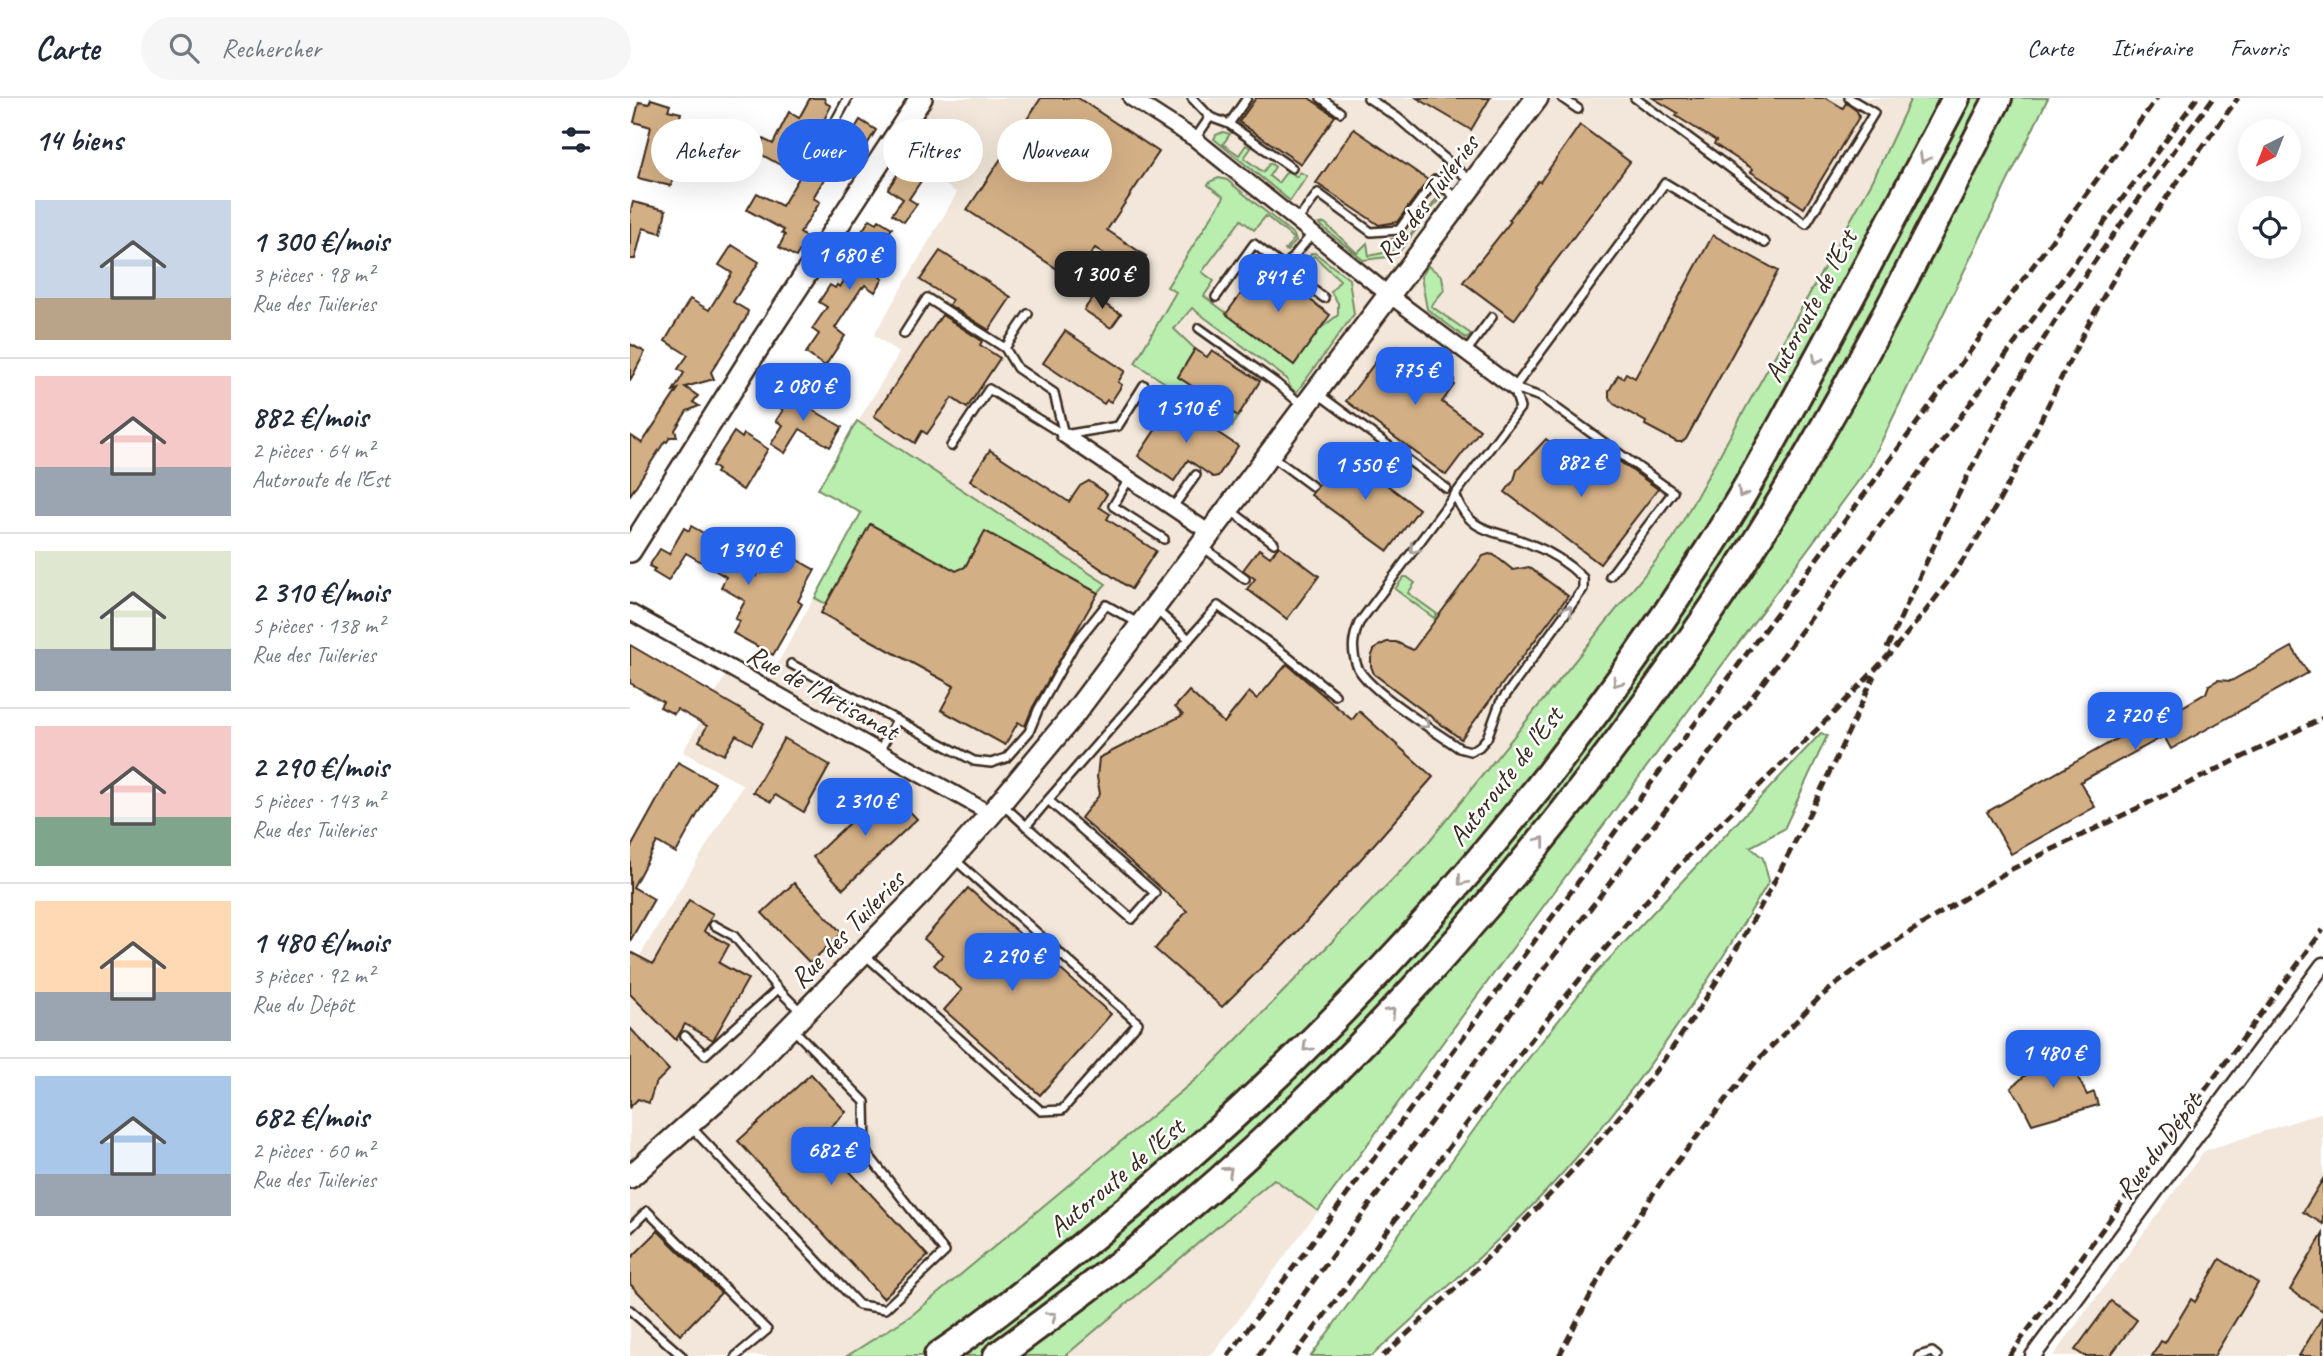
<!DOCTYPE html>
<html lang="fr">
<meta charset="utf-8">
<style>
:root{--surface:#fff;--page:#f6f6f7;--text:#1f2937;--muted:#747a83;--line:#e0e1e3;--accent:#2563eb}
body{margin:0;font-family:Caveat,sans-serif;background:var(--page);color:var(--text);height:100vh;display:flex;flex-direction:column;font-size:26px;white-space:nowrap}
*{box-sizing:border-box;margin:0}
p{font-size:23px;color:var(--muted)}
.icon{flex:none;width:38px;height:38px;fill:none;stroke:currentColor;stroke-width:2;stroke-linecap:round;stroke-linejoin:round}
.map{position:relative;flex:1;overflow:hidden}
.panel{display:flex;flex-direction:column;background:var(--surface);width:630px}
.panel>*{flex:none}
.hud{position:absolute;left:21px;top:21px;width:665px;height:63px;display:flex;gap:14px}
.needle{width:46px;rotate:222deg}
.fabs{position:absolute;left:1608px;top:21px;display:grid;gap:14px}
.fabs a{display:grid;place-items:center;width:63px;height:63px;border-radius:50%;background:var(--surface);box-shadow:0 7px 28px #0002;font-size:35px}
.price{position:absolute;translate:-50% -60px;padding:0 16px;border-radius:14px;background:var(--accent);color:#fff;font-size:23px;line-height:46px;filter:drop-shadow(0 2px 4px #0008)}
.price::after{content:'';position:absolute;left:50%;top:42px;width:21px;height:16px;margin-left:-10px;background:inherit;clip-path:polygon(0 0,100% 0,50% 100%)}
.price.active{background:#222;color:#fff}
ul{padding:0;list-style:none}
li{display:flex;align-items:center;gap:21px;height:175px;padding:0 35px}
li+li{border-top:2px solid var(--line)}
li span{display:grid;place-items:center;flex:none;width:196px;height:140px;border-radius:0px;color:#555}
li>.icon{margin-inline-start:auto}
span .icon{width:84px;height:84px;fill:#fffc;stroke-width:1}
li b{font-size:30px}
h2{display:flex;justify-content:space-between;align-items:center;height:84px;padding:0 35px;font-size:30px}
.tag{padding:0 24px;border-radius:32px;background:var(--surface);box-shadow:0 7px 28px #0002;font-size:24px;line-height:63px}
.tag.active{background:var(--accent);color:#fff}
header{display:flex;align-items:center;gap:42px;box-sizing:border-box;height:98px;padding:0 35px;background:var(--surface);border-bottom:2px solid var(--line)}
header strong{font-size:33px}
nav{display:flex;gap:38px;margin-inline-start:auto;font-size:24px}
.search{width:490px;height:63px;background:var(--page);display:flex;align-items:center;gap:18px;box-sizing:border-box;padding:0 24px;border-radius:38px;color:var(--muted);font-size:26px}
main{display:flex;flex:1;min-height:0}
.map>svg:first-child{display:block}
</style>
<header>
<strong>Carte</strong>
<div class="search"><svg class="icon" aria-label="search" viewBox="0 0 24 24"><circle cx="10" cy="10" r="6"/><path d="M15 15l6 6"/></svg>Rechercher</div>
<nav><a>Carte</a><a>Itinéraire</a><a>Favoris</a></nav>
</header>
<main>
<section class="panel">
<h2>14 biens<svg class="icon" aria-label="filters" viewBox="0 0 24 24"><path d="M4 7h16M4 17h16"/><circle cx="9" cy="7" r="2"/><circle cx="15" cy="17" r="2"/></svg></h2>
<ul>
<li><span style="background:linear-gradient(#c9d6e8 70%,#b9a48a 0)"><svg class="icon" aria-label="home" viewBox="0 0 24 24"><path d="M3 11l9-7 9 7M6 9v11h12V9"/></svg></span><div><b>1 300 €/mois</b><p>3 pièces · 98 m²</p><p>Rue des Tuileries</p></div></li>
<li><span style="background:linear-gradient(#f6c9c9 65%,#9aa5b1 0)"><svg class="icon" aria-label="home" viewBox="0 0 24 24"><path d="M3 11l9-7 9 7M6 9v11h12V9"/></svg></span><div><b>882 €/mois</b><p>2 pièces · 64 m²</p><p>Autoroute de l’Est</p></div></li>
<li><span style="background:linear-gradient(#dfe7d0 70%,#9aa5b1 0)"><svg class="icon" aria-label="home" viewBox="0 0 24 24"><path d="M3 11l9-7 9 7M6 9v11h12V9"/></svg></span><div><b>2 310 €/mois</b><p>5 pièces · 138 m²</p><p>Rue des Tuileries</p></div></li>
<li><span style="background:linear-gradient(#f6c9c9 65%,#7fa58c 0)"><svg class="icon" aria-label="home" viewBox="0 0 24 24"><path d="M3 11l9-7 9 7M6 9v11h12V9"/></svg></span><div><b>2 290 €/mois</b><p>5 pièces · 143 m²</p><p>Rue des Tuileries</p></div></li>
<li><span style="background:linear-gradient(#ffd9b3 65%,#9aa5b1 0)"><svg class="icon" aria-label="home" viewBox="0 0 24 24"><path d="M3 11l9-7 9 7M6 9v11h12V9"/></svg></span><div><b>1 480 €/mois</b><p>3 pièces · 92 m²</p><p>Rue du Dépôt</p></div></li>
<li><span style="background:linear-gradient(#a9c7e8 70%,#9aa5b1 0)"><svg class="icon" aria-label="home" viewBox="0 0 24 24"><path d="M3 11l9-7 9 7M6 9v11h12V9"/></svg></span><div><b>682 €/mois</b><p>2 pièces · 60 m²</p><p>Rue des Tuileries</p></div></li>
</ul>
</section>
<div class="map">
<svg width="1693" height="1258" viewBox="0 0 1693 1258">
<rect width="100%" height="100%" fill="#fff"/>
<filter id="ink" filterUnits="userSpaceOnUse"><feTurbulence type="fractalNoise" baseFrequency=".0143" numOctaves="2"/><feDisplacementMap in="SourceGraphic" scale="14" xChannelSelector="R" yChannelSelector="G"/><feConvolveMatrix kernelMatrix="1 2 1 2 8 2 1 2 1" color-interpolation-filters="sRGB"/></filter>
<g filter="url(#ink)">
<g fill="#f2e7da">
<path d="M294 0H1281L1243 82 1041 444 796 747 577 972 282 1217 217 1258H0V874L113 687 53 654 95 578 131 595 231 415 188 391 269 255 244 237 327 95 266 52Z"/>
<path d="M1693 1014V1258H1423L1574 1053Z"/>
<path d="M644 1081 688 1113 581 1258H435Z"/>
</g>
<g fill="#b9eeaf" stroke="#7a8c66" stroke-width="2">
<path d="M1281 0H1418L1240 367 688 1113 644 1081 435 1258H217L282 1217 577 972 796 747 1041 444 1243 82Z"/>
<path d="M593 34 600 36 593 46 609 57 616 47 621 50 614 60 633 74 640 65 645 69 639 78 648 85 658 72 667 79 670 74 677 78 660 103 584 41 586 37Z"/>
<path d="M589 80 597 82 664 137 666 143 657 153 655 152 664 141 636 118 624 132 611 122 572 174 584 183 574 198 664 266 691 230 708 217V205L701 194 710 182 684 158 676 167 673 165 682 155H685L719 181 724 216 666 295 660 289 657 281 562 210 544 231 565 251 548 279 608 318 602 329 505 265 546 194 537 189 594 99 578 87 581 83Z"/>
<path d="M811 95 813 96 766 158 733 162 689 126 695 125 727 155 737 145 739 158 762 153 761 141 779 138Z"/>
<path d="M798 168 812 178 814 192 801 208 841 236 837 241 797 211 791 179Z"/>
<path d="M227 323 476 486 468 495 355 433 331 476 196 506 185 500 231 415 188 391Z"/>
<path d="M774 479H777L785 485 778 495 807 516 804 520 765 491Z"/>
<path d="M1191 635 1197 638 1154 731 1120 749 1133 760 1139 783C1078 886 1011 988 930 1078 872 1142 806 1199 742 1258H681L864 1004 966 875Z"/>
</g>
<g fill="#d3af85" stroke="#3b2a1e" stroke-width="2">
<path d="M180 0H194L196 5 201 8 190 30 198 39 203 38 211 43 220 29 224 32 230 22 246 32 216 81 200 71 183 100 190 104 170 135 177 140 166 159 149 149 155 137 152 135 154 132 117 112 127 95 152 108 170 78 127 54 133 41 143 46 159 14 169 20Z"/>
<path d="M411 0H448L529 54 477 132 516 158 504 176 465 150 444 182 337 112Z"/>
<path d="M626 0H679L705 18 671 66 609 24Z"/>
<path d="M787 0H860L841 32Z"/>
<path d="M1023 0H1196L1213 10 1216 5 1227 13 1229 19 1174 110 1159 100 1160 98 1121 74 1123 71 1084 46 1086 43 1046 18 1048 15Z"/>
<path d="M21 1 40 7 38 12 51 15 40 55 49 57 41 88 8 80 21 29 4 24 9 4 19 6Z"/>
<path d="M950 27 1000 64 906 189 907 190 884 222 833 184 881 123 879 122 908 83 910 84Z"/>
<path d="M724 31 798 82 767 124 749 127 686 85Z"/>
<path d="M269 74 275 78 277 74 291 83 279 101 287 106 274 124 262 116 273 101 258 91Z"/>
<path d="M3 104 36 112 31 135 13 130 5 161H0V115Z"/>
<path d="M240 121 247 125 249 122 262 130 247 154 256 160 246 176 253 181 245 194 235 187 233 190 232 189 205 230 215 238 195 268 176 255 189 236 182 231 197 209 189 204 200 187 205 190 207 187 210 189 237 147 227 141Z"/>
<path d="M1083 137 1148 173 1056 341 1052 344H1047L1015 327 1016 324 984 306 979 300V293L988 277 993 280 996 275 1005 280Z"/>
<path d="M102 147 129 164 103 204 118 213 116 220 81 274 84 281 55 289 68 298 63 304 69 308 57 313 45 332 47 339H40L37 344 35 343 0 397V337L12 345 48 291 43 293 54 275 48 271 58 257 35 243 60 201 79 212 102 175 89 167Z"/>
<path d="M310 153 381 199 359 232 319 207 322 202 290 182Z"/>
<path d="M633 166 700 217 664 267 596 216Z"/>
<path d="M466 195 477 203 476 207 491 216 481 230 454 212Z"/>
<path d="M312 217 352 243 350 247 370 260 337 310 322 300 297 336 292 333 285 345 244 318Z"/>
<path d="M435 233 495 273 488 284 492 287 481 304 477 302 474 306 413 265Z"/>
<path d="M0 246 15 254 0 283Z"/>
<path d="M774 248 781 254 783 252 824 281V287L812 304 850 332 816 377 716 303 750 258 760 255 765 249Z"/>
<path d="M565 251 577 259 582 252 630 283 608 318 548 279Z"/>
<path d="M159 292 181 305 178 309 212 329 200 349 170 331 155 355 141 346 153 327 146 323 153 312 149 309Z"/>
<path d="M543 305 608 348 588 378 583 379 558 362 544 383 508 358Z"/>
<path d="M104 334 112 340 114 336 138 351 113 392 86 375 88 372 82 368Z"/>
<path d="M916 341 968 381 986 361 1028 391 970 466 875 394 884 382 887 372Z"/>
<path d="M360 352 439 404 450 388 459 383 477 396 469 409 480 416 477 421 526 453 501 491 340 382Z"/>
<path d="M713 354 789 411 758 453 681 397Z"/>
<path d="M240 426 326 473 335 469 355 433 468 495 403 609 395 628 388 624 375 647 311 612 324 588 191 515Z"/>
<path d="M61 428 77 437 74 442 91 453 89 456 126 478 128 473 132 475 146 450 185 472 168 503 172 506 143 557 103 535 110 523 105 521 115 503 91 489 96 479 56 455 38 483 23 474 25 471 19 468 30 451 39 456 54 430 59 433Z"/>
<path d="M649 448 689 478 657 521 617 491 625 481 613 472 629 451 640 459Z"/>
<path d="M859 456 864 457 883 472 899 469 938 498 831 641 744 576 741 568V560L744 552 750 547 757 544H766L783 552 853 458Z"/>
<path d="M0 547 134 625 122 646 106 637 94 657 69 643 77 628 47 611 44 616 30 609 33 604 0 585Z"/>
<path d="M1662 549 1678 575 1541 651 1534 638 1450 684 1465 709 1381 756 1357 714 1504 631 1506 634 1521 627 1576 595 1579 587 1588 582 1601 583Z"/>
<path d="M657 566 722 622 729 613 803 679 666 835 592 909 525 851 557 813 451 720 470 696 467 679 469 660 553 617 545 609 559 593 594 625 619 594 627 601Z"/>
<path d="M154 640 200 667 174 714 145 697 141 704 123 694Z"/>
<path d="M48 664 85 685 46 755 27 744 3 789 24 801 0 843V751Z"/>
<path d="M257 689 287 721 213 791 183 759Z"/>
<path d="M164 785 212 835 180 865 132 815Z"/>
<path d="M338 790 481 916 410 997 314 912 332 892 304 867 313 857 294 841Z"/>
<path d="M59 802 83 816 74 833 99 847 89 865 118 881 83 942 55 926 46 942 0 896V854L23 866Z"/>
<path d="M0 930 39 972 25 986 19 1005 8 1001 0 1009Z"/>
<path d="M1427 949 1440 964 1457 997 1464 994 1468 1007 1402 1026 1390 1002 1381 990Z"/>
<path d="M181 976 216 1014 189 1040 298 1158 253 1200 108 1043Z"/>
<path d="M1693 1081V1126L1673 1114Z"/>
<path d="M28 1133 91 1195 50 1237 0 1186V1161Z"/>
<path d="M1693 1136V1213L1660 1192Z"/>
<path d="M1590 1161 1628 1185 1584 1258H1522L1531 1243 1535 1245 1561 1201 1565 1204Z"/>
<path d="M1481 1203 1507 1222 1480 1258H1454L1445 1252Z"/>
<path d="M1693 1218V1258H1669Z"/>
</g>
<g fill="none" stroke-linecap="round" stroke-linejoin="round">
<g stroke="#3b2a1e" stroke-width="12">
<g id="lane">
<path d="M562 0 580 19"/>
<path d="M691 0 710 14"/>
<path d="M738 0 768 20 842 84"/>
<path d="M932 0 948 11"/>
<path d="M1005 0 1176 126 1244 15 1219 0"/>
<path d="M599 26 617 0"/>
<path d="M200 33 218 0"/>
<path d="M565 41 580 19 599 26 662 70"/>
<path d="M667 123 688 95 741 134 769 132 805 82 829 102"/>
<path d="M654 170 682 136"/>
<path d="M586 199 624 146 694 200"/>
<path d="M569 230 646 285 672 307"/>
<path d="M274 236 297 200 375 250 387 270 424 295 434 337"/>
<path d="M375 250 398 216"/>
<path d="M836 254 862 219"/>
<path d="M884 290 1035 85 1135 145"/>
<path d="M884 290 911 299 1043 394 980 478"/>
<path d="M687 295 816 390"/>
<path d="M321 348 359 291 434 337 488 328 514 287"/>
<path d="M640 357 682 388"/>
<path d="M499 381 483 408 534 441"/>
<path d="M825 396C840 437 863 431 898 445 919 453 937 464 953 480V491L870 605 857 640 849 649 840 653 829 650C805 633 737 592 727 568 721 552 723 540 729 525L890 310 884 290"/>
<path d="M543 409 566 377"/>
<path d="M600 412 644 445"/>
<path d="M573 449 615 481"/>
<path d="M525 511 559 541"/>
<path d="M161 566 344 663 361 665 376 660 399 634 408 612 444 547 476 507 508 525"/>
<path d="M249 653 267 622"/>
<path d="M418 702 525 795 502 821 396 728 418 702 588 508 649 552 705 597"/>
<path d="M373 707 396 728"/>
<path d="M84 827 104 838 148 891"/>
<path d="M236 858 411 1013 432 1012 508 925 323 760"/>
<path d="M55 938 75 957 148 891 172 915"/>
<path d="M61 1029 229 1207 255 1211 315 1154 236 1054 235 1004 161 929"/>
<path d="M0 1130 17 1113 137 1232 106 1258"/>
<path d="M0 1212 52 1258"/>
<path d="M1289 1258 1302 1254 1307 1258"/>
</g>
</g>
<g stroke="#3b2a1e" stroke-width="19">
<g id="street">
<path d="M501 0 565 41 759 197 884 290"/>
<path d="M434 337 580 435"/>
<path d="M0 514 361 716"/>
<path d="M1403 1258 1693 867"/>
</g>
</g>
<g stroke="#3b2a1e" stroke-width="26">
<g id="secondary">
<path d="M0 453 125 254 291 0"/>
<path d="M0 1079 110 981 292 794 361 716 444 616 907 0"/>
</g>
</g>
<g stroke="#3b2a1e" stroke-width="32">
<g id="highway">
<path d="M308 1258C360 1223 409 1183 458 1143 701 949 908 715 1077 454 1120 388 1157 317 1195 247 1239 165 1282 83 1326 0"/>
<path d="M367 1258C418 1221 468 1184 517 1144 704 991 868 808 1010 613 1043 567 1077 520 1108 472 1205 321 1286 160 1368 0"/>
</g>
</g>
<use href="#lane" stroke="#fff" stroke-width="7"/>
<use href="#street" stroke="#fff" stroke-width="14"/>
<use href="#secondary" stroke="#fff" stroke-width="21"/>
<use href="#highway" stroke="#fff" stroke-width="26"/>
<g stroke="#3b2a1e" stroke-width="5" stroke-dasharray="10 5" stroke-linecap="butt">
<path d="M1257 550C1301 453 1345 356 1399 265 1454 173 1519 87 1583 0"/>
<path d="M598 1258 1527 0"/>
<path d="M628 1258 904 884 1126 594 1567 0"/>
<path d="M664 1258C780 1104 891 944 1019 800 1114 694 1229 604 1314 489 1375 408 1412 314 1459 225 1501 145 1555 73 1608 0"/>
<path d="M753 1258C852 1167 949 1075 1030 967 1118 847 1183 713 1244 578"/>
<path d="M929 1258 975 1169 1029 1087 1125 965 1190 899 1230 868 1278 835 1380 772 1693 620"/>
<path d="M1379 1258 1693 832"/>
</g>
</g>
<defs><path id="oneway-chevron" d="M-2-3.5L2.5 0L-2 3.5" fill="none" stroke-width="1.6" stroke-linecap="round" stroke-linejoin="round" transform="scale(1.75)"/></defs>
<g stroke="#a79f9a">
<use href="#oneway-chevron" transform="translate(1294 60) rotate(118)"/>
<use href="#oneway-chevron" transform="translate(1187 261) rotate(118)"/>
<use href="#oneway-chevron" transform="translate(1112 395) rotate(121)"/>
<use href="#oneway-chevron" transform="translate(784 451) rotate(127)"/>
<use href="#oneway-chevron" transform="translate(938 512) rotate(-54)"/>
<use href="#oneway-chevron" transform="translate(987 584) rotate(126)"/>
<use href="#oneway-chevron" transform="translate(795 626) rotate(36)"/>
<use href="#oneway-chevron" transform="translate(911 743) rotate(-52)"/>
<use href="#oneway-chevron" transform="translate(832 783) rotate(130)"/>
<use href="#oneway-chevron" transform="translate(761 914) rotate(-47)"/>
<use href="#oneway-chevron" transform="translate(677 949) rotate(135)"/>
<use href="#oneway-chevron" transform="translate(598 1073) rotate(-41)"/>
<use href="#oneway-chevron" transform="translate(422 1218) rotate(-37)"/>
</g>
</g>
<g text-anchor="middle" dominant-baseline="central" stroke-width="5" stroke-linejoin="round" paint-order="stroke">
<g font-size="28" fill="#3b2a1e" stroke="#fff">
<text transform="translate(797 100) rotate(-53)">Rue des Tuileries</text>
<text transform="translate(1180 208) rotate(-62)">Autoroute de l’Est</text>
<text transform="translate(193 594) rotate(29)">Rue de l'Artisanat</text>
<text transform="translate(875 678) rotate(-52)">Autoroute de l’Est</text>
<text transform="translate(217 831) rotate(-46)">Rue des Tuileries</text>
<text transform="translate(1528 1048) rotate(-53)">Rue du Dépôt</text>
<text transform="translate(486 1079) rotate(-40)">Autoroute de l’Est</text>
</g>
</g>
</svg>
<div class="fabs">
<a><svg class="needle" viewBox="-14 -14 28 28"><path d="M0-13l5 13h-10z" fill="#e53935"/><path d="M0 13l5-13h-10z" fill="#747a83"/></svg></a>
<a><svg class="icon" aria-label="locate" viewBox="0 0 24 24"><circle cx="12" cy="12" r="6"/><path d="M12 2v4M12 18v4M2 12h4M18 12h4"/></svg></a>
</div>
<b class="price" style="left:219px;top:194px">1 680 €</b>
<b class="price active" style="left:472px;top:213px">1 300 €</b>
<b class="price" style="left:648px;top:216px">841 €</b>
<b class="price" style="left:785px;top:309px">775 €</b>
<b class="price" style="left:173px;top:325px">2 080 €</b>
<b class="price" style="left:556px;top:347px">1 510 €</b>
<b class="price" style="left:951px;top:401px">882 €</b>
<b class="price" style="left:735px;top:404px">1 550 €</b>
<b class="price" style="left:118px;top:489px">1 340 €</b>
<b class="price" style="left:1505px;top:654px">2 720 €</b>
<b class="price" style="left:235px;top:740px">2 310 €</b>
<b class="price" style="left:382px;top:895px">2 290 €</b>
<b class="price" style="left:1423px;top:992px">1 480 €</b>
<b class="price" style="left:201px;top:1089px">682 €</b>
<div class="hud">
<a class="tag">Acheter</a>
<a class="tag active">Louer</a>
<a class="tag">Filtres</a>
<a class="tag">Nouveau</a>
</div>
</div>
</main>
